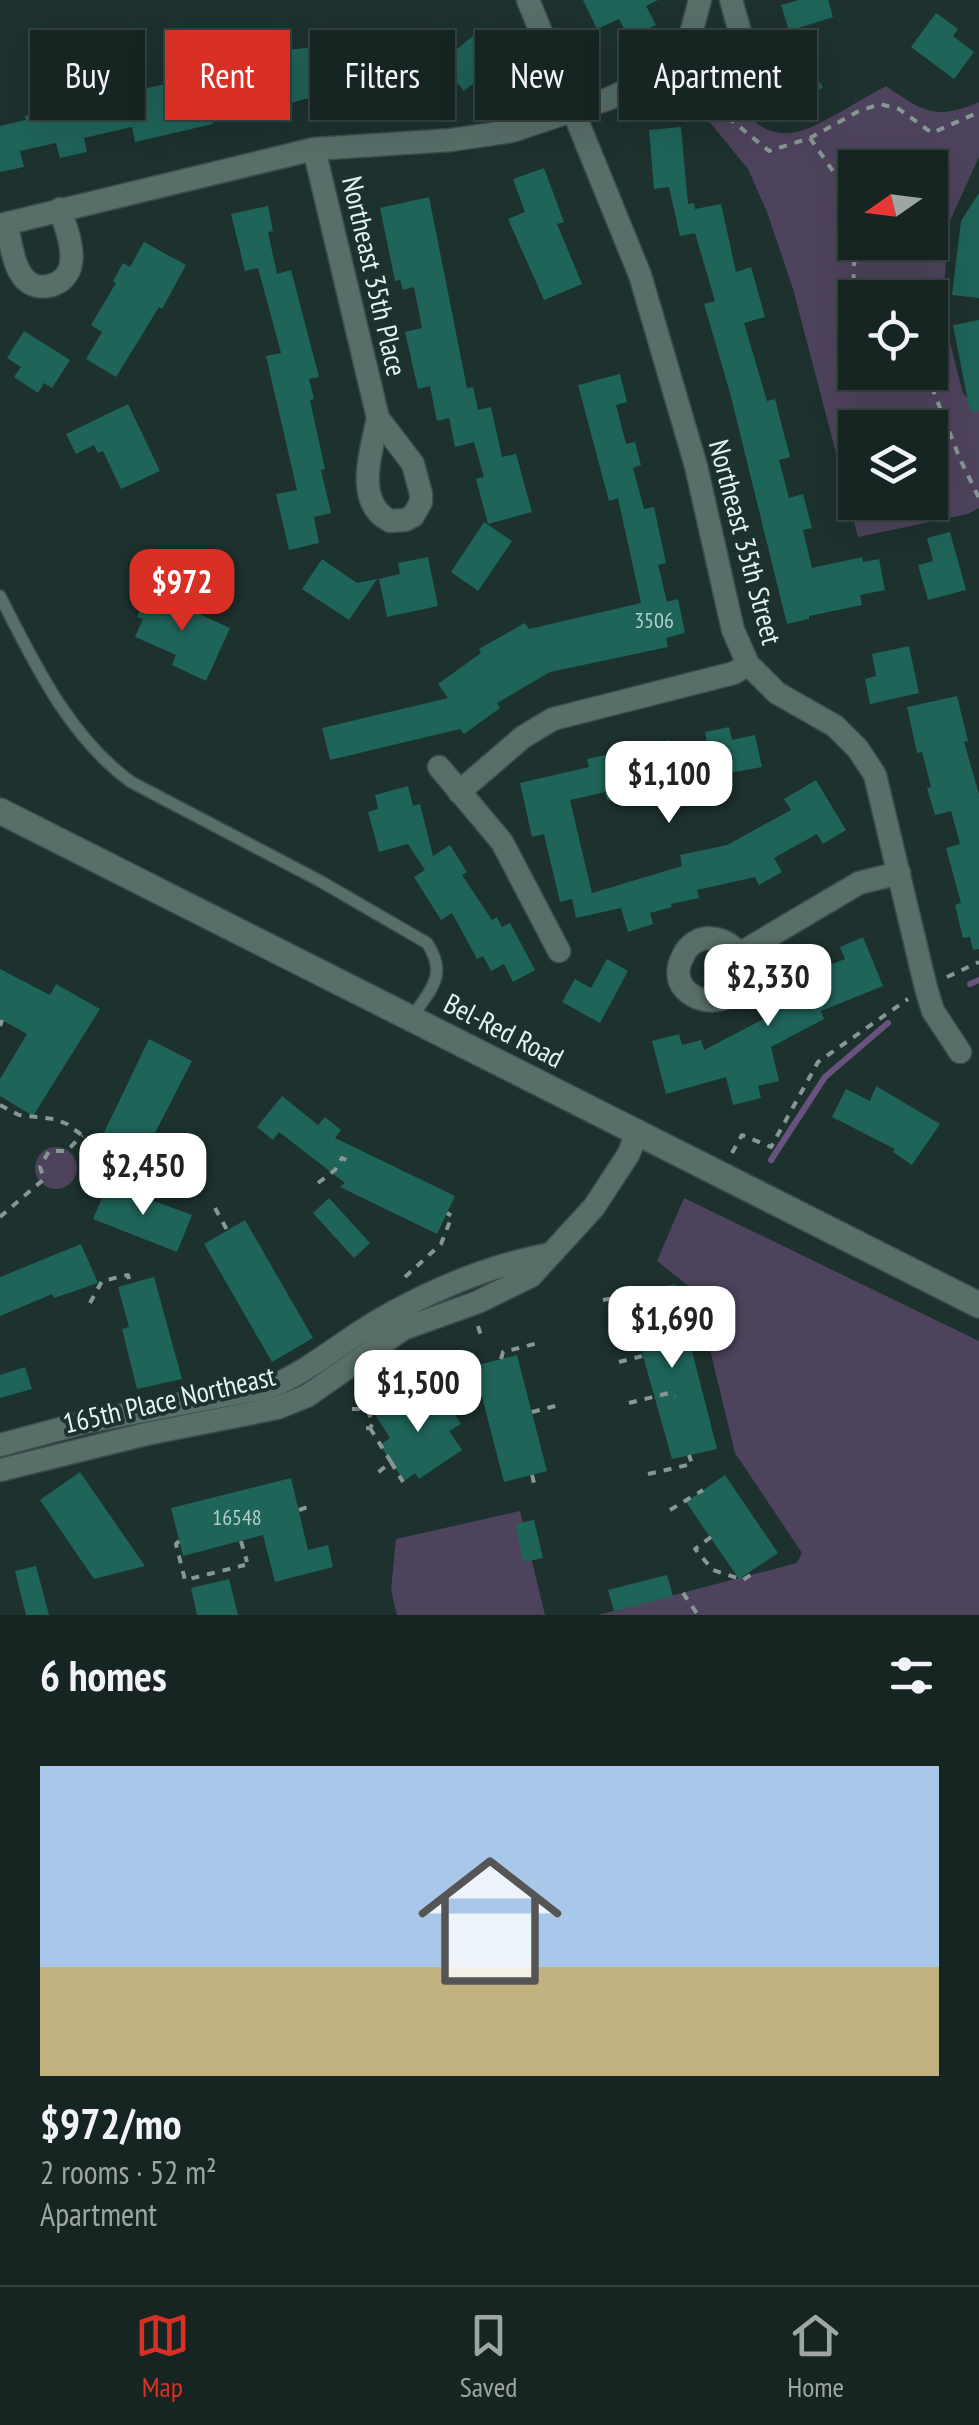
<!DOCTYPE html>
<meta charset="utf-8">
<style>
:root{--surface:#162522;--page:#23312f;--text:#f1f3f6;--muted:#9ea5a5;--line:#354240;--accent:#d93025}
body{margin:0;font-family:"PT Sans Narrow",sans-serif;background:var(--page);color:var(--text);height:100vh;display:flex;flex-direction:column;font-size:38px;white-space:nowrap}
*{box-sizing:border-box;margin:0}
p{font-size:32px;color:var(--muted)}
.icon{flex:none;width:55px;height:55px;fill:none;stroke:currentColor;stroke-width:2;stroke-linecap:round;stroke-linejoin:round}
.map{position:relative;height:1615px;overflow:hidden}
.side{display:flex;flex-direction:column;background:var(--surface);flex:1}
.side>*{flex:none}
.hud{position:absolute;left:30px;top:30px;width:920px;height:90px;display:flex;gap:20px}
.needle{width:65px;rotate:256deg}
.controls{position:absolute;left:838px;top:150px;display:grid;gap:20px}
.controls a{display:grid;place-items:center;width:110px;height:110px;border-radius:0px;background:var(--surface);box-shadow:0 10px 40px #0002,0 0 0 2px var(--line);font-size:50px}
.price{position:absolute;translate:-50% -85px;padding:0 22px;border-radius:20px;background:#fff;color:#222;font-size:32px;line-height:65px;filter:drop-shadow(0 2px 5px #0008)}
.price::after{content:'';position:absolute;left:50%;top:60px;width:30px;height:22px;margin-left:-15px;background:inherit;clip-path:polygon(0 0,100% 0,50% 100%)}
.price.selected{background:var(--accent);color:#fff}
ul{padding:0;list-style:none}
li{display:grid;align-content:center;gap:20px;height:530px;padding:0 40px}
li span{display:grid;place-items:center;height:310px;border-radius:0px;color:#555}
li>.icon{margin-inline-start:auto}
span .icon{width:180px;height:180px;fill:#fffc;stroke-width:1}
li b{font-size:42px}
h2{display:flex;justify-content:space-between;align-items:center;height:120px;padding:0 40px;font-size:42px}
.pill{padding:0 35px;border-radius:0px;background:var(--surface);box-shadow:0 10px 40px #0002,0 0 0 2px var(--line);font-size:35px;line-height:90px}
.pill.selected{background:var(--accent);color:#fff}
.tab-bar{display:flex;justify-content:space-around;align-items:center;height:140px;border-top:2px solid var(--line);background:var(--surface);font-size:28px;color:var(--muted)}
.tab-bar a{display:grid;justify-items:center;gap:5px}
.tab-bar .selected{color:var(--accent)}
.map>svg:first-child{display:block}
</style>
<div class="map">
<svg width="979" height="1615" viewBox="0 0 979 1615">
<rect width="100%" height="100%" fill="#1d312e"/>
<g fill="#4e435c" fill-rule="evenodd">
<path d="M701 62C778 164 785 142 886 86 922 111 936 121 979 102V157L949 223 942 312 963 393 979 410V508L968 514 858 537 793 289 767 212 748 169 677 82ZM855 168H930V242H855ZM855 298H930V372H855ZM855 428H930V502H855Z"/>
<circle cx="56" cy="1168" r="21"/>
<path d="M684 1198 979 1341V1615H598L797 1563 802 1553 735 1453 696 1292 657 1261Z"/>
<path d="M520 1511 545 1615H397L391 1590 396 1539Z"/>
</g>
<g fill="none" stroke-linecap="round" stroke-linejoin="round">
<g stroke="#67537d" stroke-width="6">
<path d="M970 984 979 980"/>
<path d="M771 1160 825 1077 888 1023"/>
</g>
</g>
<g fill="#1f6459">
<path d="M583 0H658L646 6 656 25 629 38 619 19 597 29Z"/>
<path d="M799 0H828L833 17 789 31 781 5Z"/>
<path d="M936 13 958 29 953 36 974 52 954 79 911 47Z"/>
<path d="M479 31 502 60 464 91 440 63Z"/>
<path d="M283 36 287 50 361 42 364 68 433 63 436 96 313 104V97L264 110 259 93 209 105 213 124 135 142 132 127 84 138 87 152 60 158 56 143 20 151 24 167 0 172V126L26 120 25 116 37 114 35 106 74 97 76 104 170 83 168 75 269 50 266 40Z"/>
<path d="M801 58 823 87 777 123 755 94Z"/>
<path d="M681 127 688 204 694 203 695 209 721 204 736 272 751 267 765 317 744 323 767 401 775 399 790 457 779 460 789 498 803 494 812 528 803 530 812 568 862 557 863 562 879 559 885 590 860 595 862 605 809 616V619L787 624 730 393 704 304 715 301 695 233 680 236 669 187 654 189 649 130Z"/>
<path d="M544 168 564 222 557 224 582 284 544 300 508 219 525 212 513 179Z"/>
<path d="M979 193V298L952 295 961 221Z"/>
<path d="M429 197 467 388 473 387 478 410 491 407 502 457 516 454 532 512 488 524 476 479 484 477 474 442 455 447 449 418 437 421 430 386 418 389 405 332 422 328 414 287 403 290 400 280 395 281 380 208Z"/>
<path d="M268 206 273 231 268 232 277 274 291 270 319 377 309 379 314 399 310 400 325 469 321 470 331 513 314 517 319 543 289 550 276 494 297 490 266 356 281 353 258 268 245 271 231 214Z"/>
<path d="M144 242 186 265 162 309 159 307 116 377 86 359 102 332 91 325 116 283 113 281 123 263 130 267Z"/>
<path d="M979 320V411L970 412 953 325Z"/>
<path d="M24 331 70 360 52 388 44 383 38 393 14 377 21 367 7 358Z"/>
<path d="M620 374 627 402 616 405 626 444 635 442 641 465 633 468 644 509 654 507 666 563 658 565 667 602 678 599 685 633 666 638 668 647 550 672 497 703 500 708 464 734 460 729 330 760 322 728 448 698 438 684 481 653 479 649 525 623 529 629 641 603 618 498 609 501 578 385Z"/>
<path d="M128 404 160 471 121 489 103 451 98 453 94 445 76 454 66 434Z"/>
<path d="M484 522 512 541 478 591 451 572Z"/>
<path d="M950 532 966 590 928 600 918 565 933 561 927 538Z"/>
<path d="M428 557 438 606 387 617 379 579 400 574 398 563Z"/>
<path d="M322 559 357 583 377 579 349 620 302 589Z"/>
<path d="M149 591 230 628 206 681 172 665 176 655 135 637 143 619 137 617Z"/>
<path d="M909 646 919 693 870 704 865 679 876 676 872 654Z"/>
<path d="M957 696 968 741 964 742 979 794V949L973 950 970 937 963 938 955 905 961 903 946 848 960 844 951 811 935 815 927 788 931 787 922 752 917 753 907 707Z"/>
<path d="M729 727 732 740 755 735 762 767 643 789 644 792 607 801 605 792 570 800 592 893 682 866 680 855 727 845 791 810 784 799 816 780 846 830 823 844 817 834 774 858 782 872 759 885 755 877 697 890 699 898 671 904 672 907 650 913 653 924 628 932 621 908 576 918 572 899 560 902 544 834 532 837 520 783 589 767 587 759 610 754 612 763 646 755 644 746 669 740 671 751 707 743 705 732Z"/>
<path d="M408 786 413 806 420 804 433 856 450 845 467 872 462 875 492 920 497 917 502 927 510 923 535 970 513 982 504 964 491 971 483 956 477 959 452 913 441 920 414 877 425 870 408 844 379 852 368 812 378 809 375 795Z"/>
<path d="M863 937 883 986 821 1011 824 1019 771 1047 779 1081 758 1086 761 1098 733 1105 726 1077 666 1094 652 1041 679 1034 682 1045 701 1040 704 1050 771 1015 765 1003 780 995 774 983 805 967 809 973 845 959 840 947Z"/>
<path d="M607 959 628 971 600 1023 562 1002 575 979 591 988Z"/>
<path d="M0 969 50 995 56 984 100 1009 33 1116 0 1096V1079L27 1034 0 1019Z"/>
<path d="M149 1039 192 1061 139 1164 99 1143Z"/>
<path d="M876 1086 940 1124 912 1165 893 1152 895 1149 832 1117 846 1089 870 1101Z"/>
<path d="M282 1096 318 1125 325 1117 341 1130 335 1138 455 1196 437 1234 340 1187 345 1183 279 1132 273 1140 257 1127Z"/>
<path d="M108 1184 192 1215 177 1252 93 1219Z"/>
<path d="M329 1198 370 1243 354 1258 313 1213Z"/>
<path d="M245 1220 313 1338 272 1362 204 1244Z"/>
<path d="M81 1244 98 1283 54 1298 52 1294 0 1316V1277Z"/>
<path d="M154 1277 182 1379 137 1389 122 1329 129 1327 118 1287Z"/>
<path d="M675 1284 717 1449 672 1459 626 1296Z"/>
<path d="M517 1355 547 1471 504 1482 474 1366Z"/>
<path d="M25 1367 32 1389 0 1398V1375Z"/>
<path d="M408 1390 423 1412 444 1398 461 1424 449 1431 462 1450 419 1479 415 1473 404 1481 380 1445 390 1438 374 1413Z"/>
<path d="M80 1472 145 1566 94 1579 40 1500Z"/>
<path d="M725 1475 778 1553 739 1579 686 1502Z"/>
<path d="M291 1478 308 1550 328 1545 333 1567 275 1582 263 1535 183 1556 171 1508Z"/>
<path d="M534 1520 543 1558 524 1562 515 1524Z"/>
<path d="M36 1566 49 1615H26L15 1571Z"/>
<path d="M667 1575 673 1596 614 1611 608 1590Z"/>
<path d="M229 1579 238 1615H197L191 1588Z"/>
</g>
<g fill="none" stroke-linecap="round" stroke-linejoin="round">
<g stroke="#3c4d4a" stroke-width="14">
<path id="lane" d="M0 596C34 663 69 737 131 782L320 881 427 943C448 975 431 989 412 1017"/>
</g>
<g stroke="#3c4d4a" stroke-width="25">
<g id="street">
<path d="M528 0 640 275 696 466 733 630 748 664 777 693 835 726 858 749 875 775 926 988 933 1011 960 1052"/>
<path d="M684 59 700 0"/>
<path d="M314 149 378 418 413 464 421 494V502L413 516 405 520 390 521C353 502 372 449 378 418"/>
<path d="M6 224C11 240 12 263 23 277 37 295 68 286 71 263 74 247 65 225 60 209"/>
<path d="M0 225 314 149 451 140 512 131 608 99 670 70 684 59 714 53 735 45 742 39 731 0"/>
<path d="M439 767 502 842 559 951"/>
<path d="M459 792 523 737 553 719 734 673 748 664"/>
<path d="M739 954C764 1022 655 1009 683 956 695 931 724 934 739 954L859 883 899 873"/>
<path d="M0 1445 86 1422 270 1387C314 1369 348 1336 390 1314 439 1287 496 1264 550 1254"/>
<path d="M0 1470 146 1434 277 1408 307 1396 403 1329 478 1302 531 1276 594 1207 628 1155 638 1131"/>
</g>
</g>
<g stroke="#3c4d4a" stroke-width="28">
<path id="secondary" d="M0 811 979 1305"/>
</g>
<g stroke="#879794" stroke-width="4" stroke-dasharray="8 8" stroke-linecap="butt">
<path d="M698 80 719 110 769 151 810 138 857 112 880 104 899 109 932 133 979 112"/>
<path d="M810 138 846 190 855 225"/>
<path d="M856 298 853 270 858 242"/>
<path d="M926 372 960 459 979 498"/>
<path d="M947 977 979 962"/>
<path d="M0 1026 2 1020"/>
<path d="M0 1105 19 1115 54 1119 67 1124 107 1154 153 1173"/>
<path d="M732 1153 742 1135 771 1147 818 1062 908 999"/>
<path d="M318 1183 335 1170 342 1158 349 1161"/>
<path d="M130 1192 133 1181 143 1184 157 1172"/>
<path d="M215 1208 227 1230"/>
<path d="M0 1217 44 1179 40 1167 49 1151H67L82 1135"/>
<path d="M405 1277 441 1244 452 1216 447 1213"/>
<path d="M603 1300 640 1293"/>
<path d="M90 1303 102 1281 128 1275 130 1284"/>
<path d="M478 1326 482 1339"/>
<path d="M501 1359 503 1352 542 1342"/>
<path d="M619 1362 642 1356"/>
<path d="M378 1372 377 1398 381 1408"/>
<path d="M629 1403 669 1393 675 1397"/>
<path d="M352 1409H367L373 1423 370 1428 359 1429"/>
<path d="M532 1412 559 1405"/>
<path d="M370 1428 391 1462 375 1475"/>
<path d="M391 1462 403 1482"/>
<path d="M648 1474 692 1464 689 1455"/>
<path d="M532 1475 534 1483"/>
<path d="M299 1510 313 1505"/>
<path d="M670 1510 703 1490"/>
<path d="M711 1537 695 1549 713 1570 743 1580 755 1572 754 1570"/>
<path d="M179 1541 176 1544 185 1580 245 1565"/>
<path d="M241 1541 247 1562"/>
<path d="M683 1593 698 1615"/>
</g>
<use href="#lane" stroke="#586e69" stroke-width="11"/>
<use href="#street" stroke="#586e69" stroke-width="22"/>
<use href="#secondary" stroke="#586e69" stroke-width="25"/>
</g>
<g text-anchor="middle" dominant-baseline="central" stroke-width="8" stroke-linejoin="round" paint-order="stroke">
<g font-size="22" fill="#b4ceca">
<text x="654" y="620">3506</text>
<text x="237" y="1517">16548</text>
</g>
<g font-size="28" fill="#e5f2ef" stroke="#1d312e">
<text transform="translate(375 276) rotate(77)">Northeast 35th Place</text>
<text transform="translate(746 542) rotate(75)">Northeast 35th Street</text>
<text transform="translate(504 1030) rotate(27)">Bel-Red Road</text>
<text transform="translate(169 1399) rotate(-13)">165th Place Northeast</text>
</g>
</g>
</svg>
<div class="controls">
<a><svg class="needle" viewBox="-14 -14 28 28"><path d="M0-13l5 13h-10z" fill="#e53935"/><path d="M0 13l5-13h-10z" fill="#9ea5a5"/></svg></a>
<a><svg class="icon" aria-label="locate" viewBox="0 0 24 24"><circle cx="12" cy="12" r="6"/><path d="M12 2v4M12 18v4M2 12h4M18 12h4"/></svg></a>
<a><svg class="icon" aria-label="layers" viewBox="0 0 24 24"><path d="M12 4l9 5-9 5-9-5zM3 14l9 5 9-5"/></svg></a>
</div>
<b class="price selected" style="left:182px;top:634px">$972</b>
<b class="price" style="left:669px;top:826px">$1,100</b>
<b class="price" style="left:768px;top:1029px">$2,330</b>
<b class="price" style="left:143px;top:1218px">$2,450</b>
<b class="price" style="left:672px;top:1371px">$1,690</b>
<b class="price" style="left:418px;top:1435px">$1,500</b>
<div class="hud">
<a class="pill">Buy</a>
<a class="pill selected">Rent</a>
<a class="pill">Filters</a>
<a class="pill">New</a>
<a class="pill">Apartment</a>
</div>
</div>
<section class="side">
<h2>6 homes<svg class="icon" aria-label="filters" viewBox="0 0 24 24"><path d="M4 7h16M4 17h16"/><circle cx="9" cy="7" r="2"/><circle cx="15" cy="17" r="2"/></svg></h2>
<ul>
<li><span style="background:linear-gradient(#a9c7e8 65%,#c2b280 0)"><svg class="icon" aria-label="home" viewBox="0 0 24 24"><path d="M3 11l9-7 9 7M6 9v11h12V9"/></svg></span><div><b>$972/mo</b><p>2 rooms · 52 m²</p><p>Apartment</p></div></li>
</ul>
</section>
<nav class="tab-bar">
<a class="selected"><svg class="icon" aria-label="map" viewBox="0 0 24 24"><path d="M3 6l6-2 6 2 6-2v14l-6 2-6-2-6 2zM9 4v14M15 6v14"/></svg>Map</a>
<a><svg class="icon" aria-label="saved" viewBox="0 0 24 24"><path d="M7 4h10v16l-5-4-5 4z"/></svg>Saved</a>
<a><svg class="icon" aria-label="home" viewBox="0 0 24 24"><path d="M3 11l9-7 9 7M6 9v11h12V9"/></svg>Home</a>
</nav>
